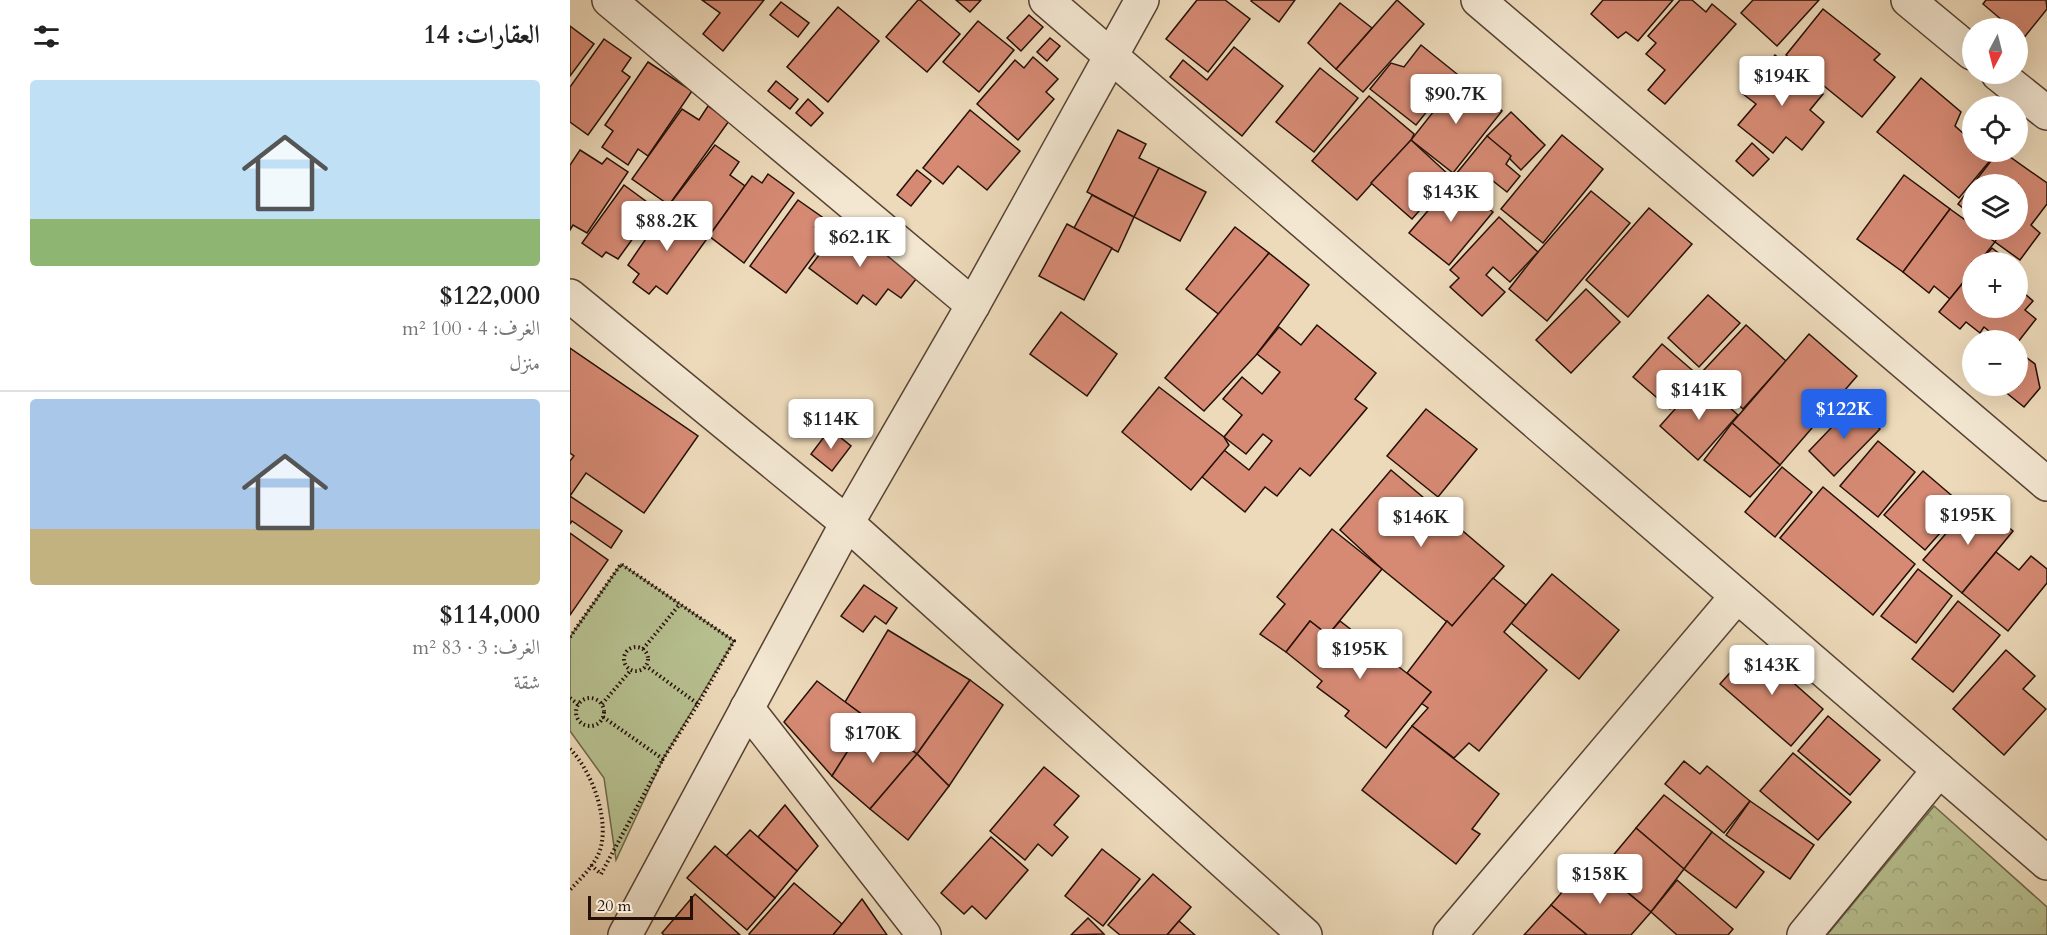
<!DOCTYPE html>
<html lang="ar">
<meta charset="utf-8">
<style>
:root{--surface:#fff;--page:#f6f6f6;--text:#222;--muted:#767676;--line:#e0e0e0;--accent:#2563eb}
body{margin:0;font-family:Cardo,Amiri,serif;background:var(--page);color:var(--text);direction:rtl;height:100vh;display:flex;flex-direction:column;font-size:22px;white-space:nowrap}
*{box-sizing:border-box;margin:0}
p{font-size:20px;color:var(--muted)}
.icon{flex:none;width:33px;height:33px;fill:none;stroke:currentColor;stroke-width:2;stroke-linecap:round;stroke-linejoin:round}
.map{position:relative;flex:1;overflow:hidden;direction:ltr}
.sheet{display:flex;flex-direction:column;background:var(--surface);width:570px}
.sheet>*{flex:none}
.needle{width:39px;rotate:187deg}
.tools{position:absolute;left:1392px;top:18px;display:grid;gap:12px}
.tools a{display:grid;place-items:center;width:66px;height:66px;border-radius:50%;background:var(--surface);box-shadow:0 6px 24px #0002;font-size:30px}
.scale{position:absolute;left:18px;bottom:15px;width:105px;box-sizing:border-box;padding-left:6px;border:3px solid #251007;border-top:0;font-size:16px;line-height:21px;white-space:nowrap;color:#251007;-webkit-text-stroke:4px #f3e7d2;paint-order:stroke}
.price{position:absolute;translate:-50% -51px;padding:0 14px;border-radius:6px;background:#fff;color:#222;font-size:20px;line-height:39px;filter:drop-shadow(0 2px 3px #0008)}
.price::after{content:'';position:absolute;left:50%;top:36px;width:18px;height:14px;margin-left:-9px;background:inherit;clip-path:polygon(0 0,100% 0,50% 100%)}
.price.active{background:var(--accent);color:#fff}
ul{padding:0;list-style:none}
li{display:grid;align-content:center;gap:12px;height:318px;padding:0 30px}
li+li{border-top:2px solid var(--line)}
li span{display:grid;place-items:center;height:186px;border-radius:6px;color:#555}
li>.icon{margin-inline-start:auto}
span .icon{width:108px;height:108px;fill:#fffc;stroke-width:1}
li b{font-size:26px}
h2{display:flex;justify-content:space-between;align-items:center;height:72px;padding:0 30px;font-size:26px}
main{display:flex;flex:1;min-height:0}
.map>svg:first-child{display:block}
</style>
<main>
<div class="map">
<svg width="1477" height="935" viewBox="0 0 1477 935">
<defs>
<pattern id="forest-crowns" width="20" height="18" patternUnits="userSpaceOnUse" patternTransform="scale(1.5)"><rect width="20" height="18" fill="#b7c090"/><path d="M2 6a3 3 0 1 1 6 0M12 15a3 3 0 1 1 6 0" fill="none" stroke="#9da47b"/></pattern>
</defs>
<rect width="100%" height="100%" fill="#eddaba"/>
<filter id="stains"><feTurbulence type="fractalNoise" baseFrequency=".00333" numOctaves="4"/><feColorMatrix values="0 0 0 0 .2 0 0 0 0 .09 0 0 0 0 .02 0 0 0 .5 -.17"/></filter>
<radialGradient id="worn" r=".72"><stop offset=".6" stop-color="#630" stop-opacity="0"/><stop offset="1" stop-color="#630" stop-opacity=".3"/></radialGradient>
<path fill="#b7c090" stroke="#6e684c" stroke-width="1.5" d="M51 564 164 641 93 759 46 860 34 778 0 731V637Z"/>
<path fill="url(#forest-crowns)" stroke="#6e684c" stroke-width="1.5" d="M1364 806 1477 907V935H1257Z"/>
<g fill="#d68a74" stroke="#251007" stroke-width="1.5">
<path d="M132 0H194L153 51 133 34 150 13Z"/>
<path d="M348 0H350L390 34 357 72 316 37Z"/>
<path d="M386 0H411L400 12Z"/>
<path d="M627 0H655L680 19 638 72 596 39Z"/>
<path d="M682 0H725L709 22 681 1Z"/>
<path d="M827 0 854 24 793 92 766 69Z"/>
<path d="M1033 0H1103L1068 41 1056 32 1048 38 1021 14Z"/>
<path d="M1110 0H1122L1136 12 1142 4 1166 24 1095 104 1078 90 1095 70 1076 54 1086 43 1078 36Z"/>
<path d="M1183 0H1249L1207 46 1171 13Z"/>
<path d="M1416 0H1476L1477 9 1448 45V28H1427L1433 21 1413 4Z"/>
<path d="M211 2 239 23 228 37 200 15Z"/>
<path d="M770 3 802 28 766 69 738 43Z"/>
<path d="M268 7 309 41 258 102 217 67Z"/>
<path d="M1253 9 1310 54 1304 60 1325 77 1292 117 1216 55Z"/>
<path d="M459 15 473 27 451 51 437 38Z"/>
<path d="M408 21 444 50 409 92 373 62Z"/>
<path d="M0 26 24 44 0 76Z"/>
<path d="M480 38 490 46 477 61 467 52Z"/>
<path d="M34 39 61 58 52 71 60 77 18 135 0 122V87Z"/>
<path d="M851 45 887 74 846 125 800 89 821 63 834 67Z"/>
<path d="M664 47 713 86 672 136 600 77 613 60 637 80Z"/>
<path d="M1205 55 1253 94 1240 110 1254 122 1232 150 1216 137 1203 153 1168 125 1186 104 1173 94Z"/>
<path d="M463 57 488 79 476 92 484 99 448 140 407 104 445 60 454 68Z"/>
<path d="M78 62 122 91 78 156 68 149 58 165 32 147 43 131 35 125Z"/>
<path d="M750 68 788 98 744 152 706 122Z"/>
<path d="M890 78 932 111 883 173 841 140Z"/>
<path d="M1351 78 1391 112 1385 126 1402 141V152H1416L1423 157 1389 198 1307 132Z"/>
<path d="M206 81 228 99 220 109 198 91Z"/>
<path d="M799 96 844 134 841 140 787 200 742 161Z"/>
<path d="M238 99 253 113 241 126 226 113Z"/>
<path d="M138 106 159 121 99 205 62 179 112 109 129 120Z"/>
<path d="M400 110 450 151 417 190 388 166 373 184 353 168Z"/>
<path d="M941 112 975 145 951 170 917 136Z"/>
<path d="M548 130 576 144 569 158 589 168 564 217 517 192Z"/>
<path d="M992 135 1033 169 973 243 931 209Z"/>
<path d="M917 136 941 156 936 164 950 176 937 192 923 181 911 196 886 174Z"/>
<path d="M841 140 880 176 842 219 801 183Z"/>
<path d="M1182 143 1199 159 1183 176 1166 161Z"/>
<path d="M145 145 169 162 160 175 175 186 139 236 99 205Z"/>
<path d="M10 150 32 164 37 158 58 172 17 233 3 225 0 230V165Z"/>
<path d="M1428 152H1433L1477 183V204L1461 225 1470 233 1450 260 1425 242 1429 234 1422 230H1448V184H1403Z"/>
<path d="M589 168 636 192 610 241 564 217Z"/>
<path d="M347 170 361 181 341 206 327 195Z"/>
<path d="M198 174 224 193 174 263 139 236 182 176 192 183Z"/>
<path d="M1334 175 1380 209 1333 272 1287 239Z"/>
<path d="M884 180 923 212 879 265 839 233Z"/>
<path d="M54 185 85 208 48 259 36 252 32 257 12 243Z"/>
<path d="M1402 185V215L1388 204Z"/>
<path d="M1021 191 1060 223 977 321 939 289 968 252Z"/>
<path d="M522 195 564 217 548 252 504 228Z"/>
<path d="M228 200 252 217 245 227 258 236 216 293 180 266Z"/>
<path d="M99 205 139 236 97 294 86 286 79 294 63 282 69 274 58 265Z"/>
<path d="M1079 208 1122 244 1058 317 1016 280Z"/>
<path d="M1380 209 1402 225V230H1408L1425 242 1409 262H1402V271L1380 299 1364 286 1359 293 1333 272Z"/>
<path d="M929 217 968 252 940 282 923 267 916 275 935 292 912 316 880 287 889 278 880 270Z"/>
<path d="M274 223 347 278 331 298 318 289 306 305 293 295 287 304 239 268Z"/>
<path d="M497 224 542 248 514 300 469 276Z"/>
<path d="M665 227 699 253 651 316 616 289Z"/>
<path d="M1422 248 1440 262H1410Z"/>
<path d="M699 253 739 285 687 354 634 411 595 378Z"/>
<path d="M1402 272V308H1448V288L1463 301 1455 310 1466 319 1448 342 1430 340 1414 327 1410 333 1396 322 1390 329 1369 312Z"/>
<path d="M1016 289 1050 322 1001 373 966 340Z"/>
<path d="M1138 295 1170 323 1129 367 1098 338Z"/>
<path d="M491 312 547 354 517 396 460 354Z"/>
<path d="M747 325 806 373 785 399 797 408 740 476 730 468 707 496 695 487 675 512 632 477 654 450 679 470 702 441 693 434 676 454 654 437 672 415 653 399 672 377 692 394 710 372 687 354 709 327 731 345Z"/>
<path d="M1176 325 1216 361 1173 409 1132 372Z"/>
<path d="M1239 334 1287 376 1210 465 1162 423Z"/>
<path d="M1092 344 1129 376 1100 409 1063 377Z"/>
<path d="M0 348 128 436 74 513 16 473 0 496 52 531 41 548 2 521 0 524V461L4 456 0 453Z"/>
<path d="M1448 351 1465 364 1470 388 1454 407 1428 386H1448Z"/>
<path d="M1130 381 1168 415 1128 460 1090 426Z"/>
<path d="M589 387 654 437 659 445 621 490 552 432Z"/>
<path d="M1284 404 1310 429 1264 476 1239 451Z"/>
<path d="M856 409 907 449 868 497 817 456Z"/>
<path d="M1162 423 1210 465 1180 497 1134 460Z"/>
<path d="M260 429 281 446 262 471 241 454Z"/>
<path d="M1308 441 1345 472 1308 517 1270 486Z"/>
<path d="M1212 467 1242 492 1205 537 1175 512Z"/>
<path d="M821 470 934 566 882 626 812 569 770 530Z"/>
<path d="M1353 471 1394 506 1355 550 1314 515Z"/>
<path d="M1253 487 1345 564 1303 615 1210 538Z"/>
<path d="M1406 499 1443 531 1392 593 1353 560Z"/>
<path d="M762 529 812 569 758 635 740 621 716 652 690 634 715 604 707 597Z"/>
<path d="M0 533 38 560 0 615Z"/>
<path d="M1426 552 1449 570 1461 556 1477 569V583L1438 631 1392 593Z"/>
<path d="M1348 569 1382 596 1346 643 1311 616Z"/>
<path d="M982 574 1049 630 1009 679 941 623Z"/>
<path d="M923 578 956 605 934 632 977 670 909 751 899 743 884 758 842 726 858 708 851 703 861 692 837 673 877 621 882 626Z"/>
<path d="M294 585 327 608 316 624 305 616 293 632 271 616Z"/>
<path d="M1388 601 1430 635 1383 692 1342 659Z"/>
<path d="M740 621 758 635 770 621 861 692 816 748 775 716 779 711 747 687 752 681 716 652Z"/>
<path d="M318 630 400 680 347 754 275 702Z"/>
<path d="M1183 647 1253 709 1221 746 1150 684Z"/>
<path d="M1436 650 1465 676 1453 689 1476 709 1434 755 1383 709Z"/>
<path d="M400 680 433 705 379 786 347 754Z"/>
<path d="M247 681 298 719 262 776 214 722Z"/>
<path d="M1258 716 1310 760 1280 795 1228 751Z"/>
<path d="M298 719 347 754 300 809 262 776Z"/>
<path d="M842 726 929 794 902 829 910 834 886 864 792 790Z"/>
<path d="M1223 753 1281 802 1248 840 1190 791Z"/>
<path d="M347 754 379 786 338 840 300 809Z"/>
<path d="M1114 761 1130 774 1137 766 1180 801 1154 833 1095 784Z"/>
<path d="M474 767 509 796 484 825 498 837 482 856 468 844 455 860 420 831Z"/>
<path d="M1094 795 1142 832 1114 869 1066 828Z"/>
<path d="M1180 801 1244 845 1220 879 1156 835Z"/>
<path d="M215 805 248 846 227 871 188 837Z"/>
<path d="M1066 828 1114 869 1081 912 1031 870Z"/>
<path d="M180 830 227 871 205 898 156 856Z"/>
<path d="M1142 832 1194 872 1166 908 1114 869Z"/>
<path d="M421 837 458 870 416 919 402 906 394 914 371 893Z"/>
<path d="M145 846 205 898 177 930 117 878Z"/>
<path d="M532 849 570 879 533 926 495 896Z"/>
<path d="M1019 861 1081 912 1061 935H1017L981 905Z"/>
<path d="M583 874 621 907 597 935H550L538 925Z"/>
<path d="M1107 880 1163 929 1158 935H1107L1081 912Z"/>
<path d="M224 883 272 924 263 935H180L179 934Z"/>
<path d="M125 894 170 935H94L92 933Z"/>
<path d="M292 899 317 935H263L272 924Z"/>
<path d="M981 905 1017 935H954Z"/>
<path d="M518 918 534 934 501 935Z"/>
<path d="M609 921 625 935H597Z"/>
</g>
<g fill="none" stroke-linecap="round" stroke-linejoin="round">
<g stroke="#574234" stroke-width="36">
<g id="street">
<path d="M39 0 403 305"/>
<path d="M476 0 1477 863"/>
<path d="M908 0 1477 484"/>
<path d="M1338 0 1402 53"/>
<path d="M1428 74 1477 113"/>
<path d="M0 296 277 523 735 935"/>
<path d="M177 708 354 935"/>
<path d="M55 935 277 523 403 305 572 0"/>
<path d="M880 935 1167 596"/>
<path d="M1234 935 1369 770"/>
</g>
</g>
<g stroke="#251007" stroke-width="4" stroke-dasharray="1.5 3" stroke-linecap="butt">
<path d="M0 637 51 564 164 641 128 704"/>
<circle cx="66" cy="659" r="12"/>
<path d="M73 649 110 604"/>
<path d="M0 698 9 705"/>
<circle cx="20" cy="712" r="14"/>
<path d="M32 704 61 670"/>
<path d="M33 717 93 759 128 704 76 666"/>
<path d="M0 749C23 772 43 827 27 857 20 870 9 880 0 890"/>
<path d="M21 865 31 874 93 759"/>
</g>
<use href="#street" stroke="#f3e7d2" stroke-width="33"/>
</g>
<rect width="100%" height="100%" filter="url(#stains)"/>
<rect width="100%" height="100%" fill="url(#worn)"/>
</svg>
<div class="tools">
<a><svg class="needle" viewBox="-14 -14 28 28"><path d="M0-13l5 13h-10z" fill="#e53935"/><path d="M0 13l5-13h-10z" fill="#767676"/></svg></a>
<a><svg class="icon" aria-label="locate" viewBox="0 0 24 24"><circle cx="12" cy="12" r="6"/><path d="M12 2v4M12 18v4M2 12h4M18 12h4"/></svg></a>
<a><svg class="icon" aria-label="layers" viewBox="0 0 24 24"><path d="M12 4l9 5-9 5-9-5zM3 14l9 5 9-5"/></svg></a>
<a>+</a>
<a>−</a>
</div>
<div class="scale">20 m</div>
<b class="price" style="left:1212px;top:107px">$194K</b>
<b class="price" style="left:886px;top:125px">$90.7K</b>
<b class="price" style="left:881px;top:223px">$143K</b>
<b class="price" style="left:97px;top:252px">$88.2K</b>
<b class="price" style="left:290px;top:268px">$62.1K</b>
<b class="price" style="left:1129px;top:421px">$141K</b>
<b class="price active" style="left:1274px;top:440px">$122K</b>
<b class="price" style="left:261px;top:450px">$114K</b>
<b class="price" style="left:1398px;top:546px">$195K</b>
<b class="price" style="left:851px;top:548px">$146K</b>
<b class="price" style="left:790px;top:680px">$195K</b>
<b class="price" style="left:1202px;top:696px">$143K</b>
<b class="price" style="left:303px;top:764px">$170K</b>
<b class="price" style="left:1030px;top:905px">$158K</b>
</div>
<section class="sheet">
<h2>العقارات: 14<svg class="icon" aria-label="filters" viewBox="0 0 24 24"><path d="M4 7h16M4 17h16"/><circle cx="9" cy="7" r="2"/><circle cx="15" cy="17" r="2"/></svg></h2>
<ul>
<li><span style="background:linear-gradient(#bfe0f5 75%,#8fb573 0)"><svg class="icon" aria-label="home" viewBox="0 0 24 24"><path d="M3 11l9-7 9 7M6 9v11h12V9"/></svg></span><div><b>$122,000</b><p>الغرف: 4 · 100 m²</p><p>منزل</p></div></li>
<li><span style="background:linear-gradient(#a9c7e8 70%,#c2b280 0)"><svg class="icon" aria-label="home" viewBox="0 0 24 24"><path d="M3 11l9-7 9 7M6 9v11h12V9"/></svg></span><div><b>$114,000</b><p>الغرف: 3 · 83 m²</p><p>شقة</p></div></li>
</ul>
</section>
</main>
